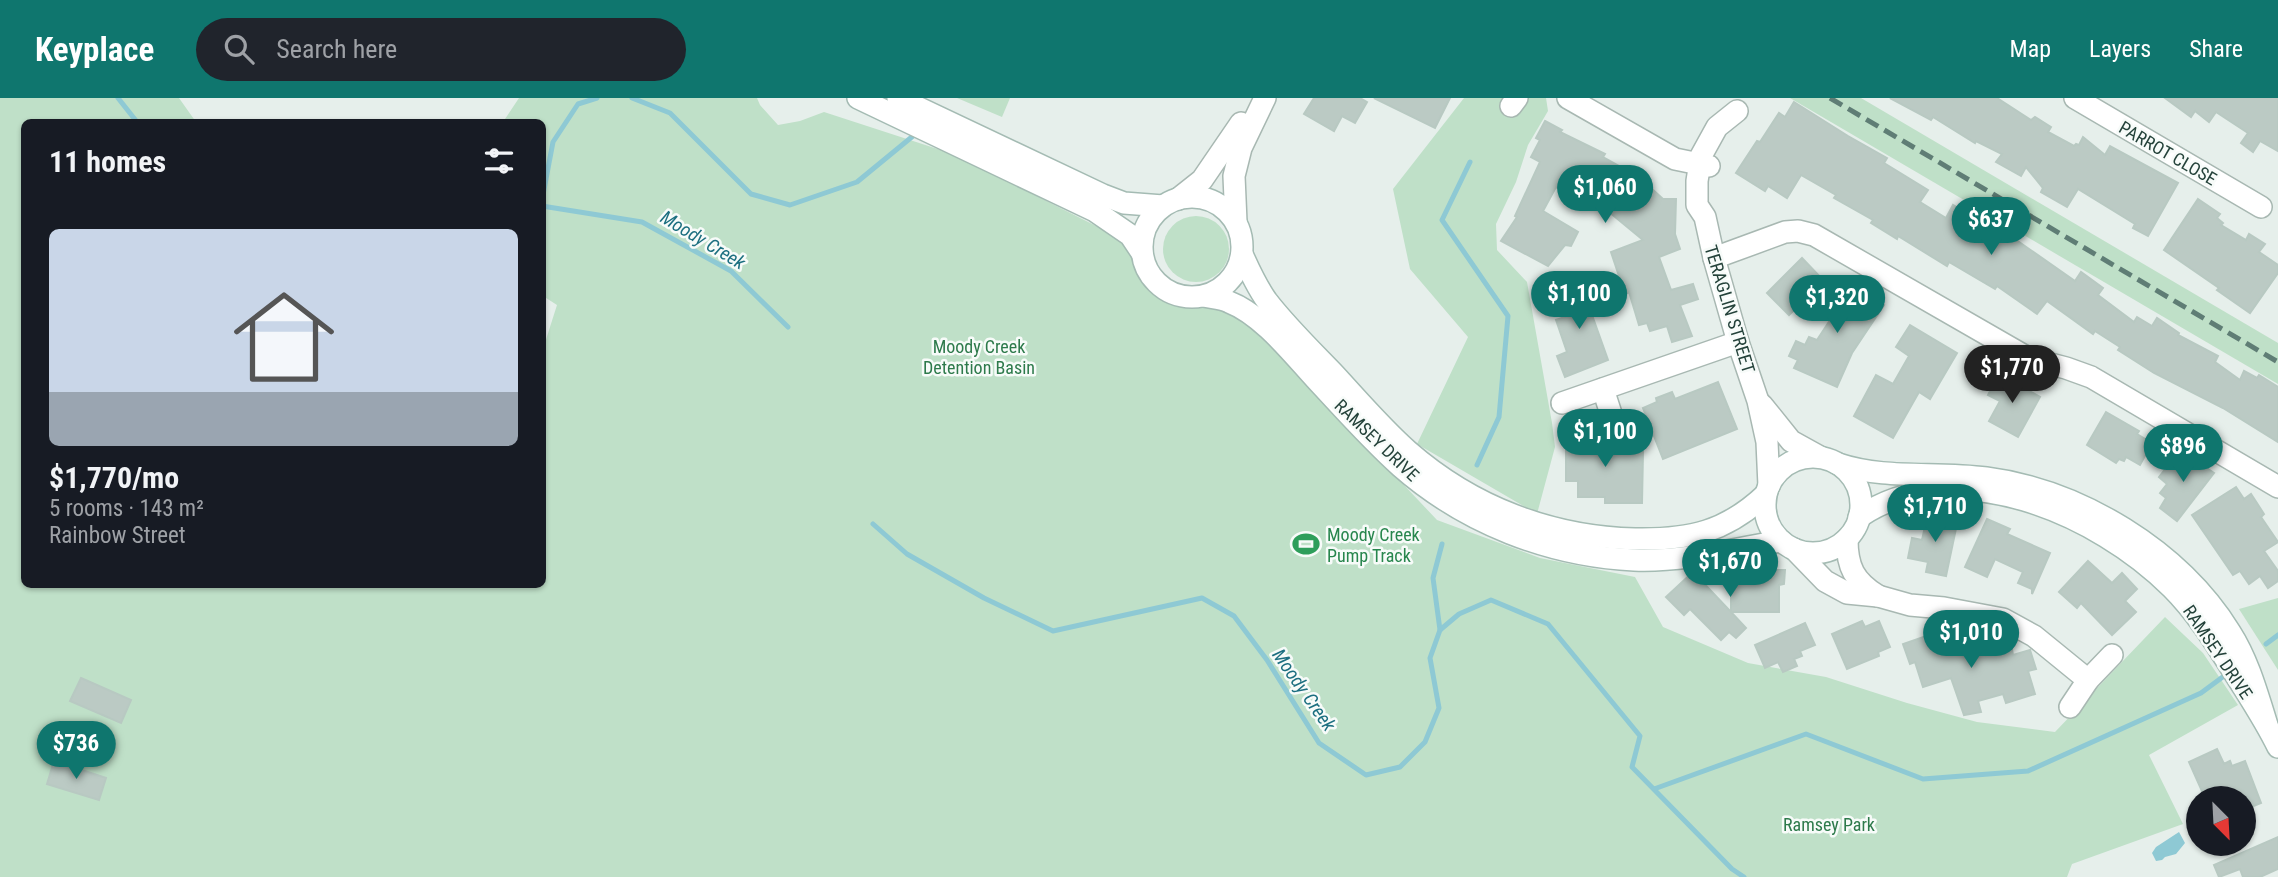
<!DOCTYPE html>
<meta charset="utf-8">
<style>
:root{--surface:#171b24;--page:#20242c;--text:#f1f3f6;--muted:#9ea1a6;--line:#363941;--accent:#0f766e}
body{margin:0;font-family:"Roboto Condensed",sans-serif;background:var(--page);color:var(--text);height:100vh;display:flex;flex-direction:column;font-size:26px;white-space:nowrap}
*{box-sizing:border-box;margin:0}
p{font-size:23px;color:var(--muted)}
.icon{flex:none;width:38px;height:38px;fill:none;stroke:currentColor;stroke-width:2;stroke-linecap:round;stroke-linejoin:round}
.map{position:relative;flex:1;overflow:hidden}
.sheet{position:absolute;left:21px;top:21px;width:525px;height:469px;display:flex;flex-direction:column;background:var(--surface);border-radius:10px;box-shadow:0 2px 5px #0004}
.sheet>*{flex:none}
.needle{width:46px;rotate:156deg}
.fabs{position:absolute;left:2186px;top:688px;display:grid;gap:14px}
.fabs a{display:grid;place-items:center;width:70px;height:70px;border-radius:50%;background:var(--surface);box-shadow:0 2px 5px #0004;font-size:35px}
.price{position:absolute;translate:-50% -60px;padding:0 16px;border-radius:24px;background:var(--accent);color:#fff;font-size:23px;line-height:46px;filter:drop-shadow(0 2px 4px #0008)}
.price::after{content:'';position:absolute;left:50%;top:42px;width:21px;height:16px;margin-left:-10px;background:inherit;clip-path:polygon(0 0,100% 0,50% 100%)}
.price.active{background:#222;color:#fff}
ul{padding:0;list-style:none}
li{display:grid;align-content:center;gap:14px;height:371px;padding:0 28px}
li+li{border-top:2px solid var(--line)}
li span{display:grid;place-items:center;height:217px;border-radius:10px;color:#555}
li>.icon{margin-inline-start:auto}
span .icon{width:126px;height:126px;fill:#fffc;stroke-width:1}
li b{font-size:30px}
h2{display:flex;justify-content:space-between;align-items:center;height:84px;padding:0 28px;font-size:30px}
header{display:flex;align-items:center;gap:42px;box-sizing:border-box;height:98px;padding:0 35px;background:var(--accent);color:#fff}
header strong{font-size:33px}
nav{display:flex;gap:38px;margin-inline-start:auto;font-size:24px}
.search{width:490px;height:63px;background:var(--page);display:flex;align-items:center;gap:18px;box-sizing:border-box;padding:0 24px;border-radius:38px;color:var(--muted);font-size:26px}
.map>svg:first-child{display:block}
</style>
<header>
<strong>Keyplace</strong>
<div class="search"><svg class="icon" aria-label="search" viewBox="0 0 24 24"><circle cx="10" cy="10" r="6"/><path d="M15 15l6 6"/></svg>Search here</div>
<nav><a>Map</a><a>Layers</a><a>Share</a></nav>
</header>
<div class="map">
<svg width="2278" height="779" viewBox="0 0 2278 779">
<rect width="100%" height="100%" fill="#e6efeb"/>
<g fill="#bfe0c8">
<path d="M0 0H179L196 24H24V486H542L543 251 557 207 543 198 542 24H503L519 0H757L760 7 778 27 800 23 824 14 953 56 1120 140 1165 200 1237 216 1319 297 1437 422 1540 460 1635 479 1663 529 1748 565 1826 579 1907 605 1977 624 2055 634 2165 519 2203 555 2238 607 2149 657 2183 726 2072 766 2067 779H0Z"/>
<path d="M957 0H1010L1002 19Z"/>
<path d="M1464 0H1546L1548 13 1528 47 1516 84 1496 126 1497 152 1527 184 1552 325 1555 349 1537 416 1417 346 1468 239 1410 171 1393 91Z"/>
<path d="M1790 0H1861L2278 245V286Z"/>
<circle cx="1196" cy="151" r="33"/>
<path d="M2278 500V572L2239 511Z"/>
</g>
<path fill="#8ec9d4" d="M2179 734 2185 745 2176 756 2165 759 2162 762 2156 763 2152 755 2156 749Z"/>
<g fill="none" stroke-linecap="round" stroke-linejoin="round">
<g stroke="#8ec9d4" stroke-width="5">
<path d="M118 0 137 24"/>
<path d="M632 0 670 15 751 96 790 107 857 84 913 38"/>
<path d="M1470 64 1442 122 1508 218 1499 319 1477 367"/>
<path d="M542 102 553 44 578 6 597 0"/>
<path d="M542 108 642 124 731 173 788 229"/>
<path d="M873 426 907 456 984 500 1053 533 1202 500 1234 518 1267 562 1319 645 1366 677 1400 669 1425 644 1439 610 1430 560 1440 532 1459 516 1491 502 1548 526 1640 638 1632 669 1732 771 1744 779"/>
<path d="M1440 532 1433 480 1442 446"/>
<path d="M2266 546 2278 537"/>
<path d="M1654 691 1806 636 1923 681 2028 673 2201 595 2224 578"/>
</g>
</g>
<g fill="#bbcac4" stroke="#b8c9c2" stroke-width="2">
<path d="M1314 0H1360L1367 4 1355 25 1342 18 1334 33 1304 16Z"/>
<path d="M1374 0H1450L1435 30Z"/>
<path d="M1890 0H1997L2031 22 2035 19 2051 29 2048 34 2074 48 2076 46 2079 47 2083 39 2105 57 2110 48 2178 85 2148 138 2133 130 2135 126 2078 91 2067 109 2041 94 2043 90 2026 69 2021 78 1996 64 2002 56 1976 43 1975 45 1933 19 1931 22Z"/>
<path d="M2165 0H2278V53L2260 43 2253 54 2241 45 2248 35 2216 14 2209 24 2195 13 2191 19Z"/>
<path d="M1794 4 1848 38 1887 60 1884 65 1928 92 1920 104 1946 120 1953 107 1989 129 1992 125 2075 183 2081 174 2103 190 2098 197 2134 224 2137 219 2152 228 2157 220 2179 235 2178 237 2218 258 2215 264 2240 282 2244 273 2257 280 2259 277 2278 289V344L2223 310 2154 275 2118 252 2120 249 2095 233 2093 236 2047 203 2037 216 1997 188 1995 191 1949 164 1947 168 1898 138 1897 141 1871 125 1873 122 1834 100 1836 97 1801 77 1787 100 1768 88 1765 93 1736 75 1757 43 1760 44 1779 15 1785 19Z"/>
<path d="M1545 23 1562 32 1560 34 1605 56 1603 59 1639 79 1663 101H1676L1675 136 1680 151 1659 159 1671 192 1693 186 1698 201 1680 207 1692 238 1672 244 1667 228 1650 233 1647 225 1639 227 1629 194 1625 196 1611 154 1643 142 1603 109 1601 113 1556 89 1543 113 1578 134 1571 148 1565 147 1548 168 1501 143 1517 119 1515 118 1540 64 1531 59 1540 42 1536 40Z"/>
<path d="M2198 101 2220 116 2217 120 2223 125 2221 127 2246 142 2249 136 2265 146 2259 154 2278 167V175L2250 215 2217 192 2219 190 2164 152Z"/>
<path d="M1802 160 1824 183 1789 217 1767 195Z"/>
<path d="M1583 182 1590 202 1587 203 1608 262 1565 279 1557 258 1567 254 1556 222 1565 219 1556 192Z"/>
<path d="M1834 182 1857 197 1861 191 1884 207 1852 255 1837 289 1794 270 1798 262 1789 258 1796 243 1805 247 1809 239 1817 242 1838 210 1825 201Z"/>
<path d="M1910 227 1957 255 1930 301 1919 294 1893 340 1854 318 1876 277 1893 286 1909 258 1896 249Z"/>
<path d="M1999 276 2040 299 2018 339 1989 323 2000 303 1988 297Z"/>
<path d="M1718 284 1737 331 1663 361 1643 310 1657 304 1656 300 1672 294 1675 301Z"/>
<path d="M2106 314 2139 333 2137 336 2152 345 2140 367 2126 359 2124 363 2119 361 2116 365 2087 347Z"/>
<path d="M1575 334H1598V344H1627V354H1643L1642 405H1605V399H1578V383H1566V343H1574Z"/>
<path d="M2180 352 2214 375 2177 423 2160 410 2166 400 2160 395 2167 386 2159 379Z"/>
<path d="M2236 389 2244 401 2251 396 2264 416 2261 419 2278 444 2264 453 2278 473V483L2268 490 2260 478 2249 486 2240 473 2233 477 2192 417Z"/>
<path d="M1928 415 1958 421 1946 478 1926 474 1928 464 1908 460 1912 440 1922 442Z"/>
<path d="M1987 421 2010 431 2007 436 2050 455 2032 496V491L2018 485 2023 474 1995 461 1987 479 1965 469Z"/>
<path d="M2088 463 2112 485 2122 475 2137 491 2125 503 2136 514 2112 537 2081 505 2077 510 2059 494Z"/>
<path d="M1731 472H1785L1784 486 1779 487V514H1731L1746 530 1736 540 1729 534 1721 542 1690 511 1684 517 1666 499 1693 474 1731 514Z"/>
<path d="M1862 523 1865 529 1879 523 1890 549 1878 554 1879 558 1847 571 1832 536Z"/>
<path d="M1805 525 1815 547 1800 553 1802 558 1794 561 1797 568 1783 574 1778 564 1765 570 1755 547Z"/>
<path d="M1962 533 1965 541 1973 539 1977 554 1984 552 1986 559 1996 556 2000 558 2004 554 2012 551 2013 557 2030 552 2036 571 2028 573 2035 596 2006 605 2003 596 1978 603 1981 614 1964 617 1951 580 1923 589 1915 564 1910 566 1903 546 1932 536 1934 541Z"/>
<path d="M81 580 131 602 121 625 70 603Z"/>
<path d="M2217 651 2224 666 2230 663 2232 668 2245 663 2261 705 2244 712V700H2225L2222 692 2205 700 2189 664Z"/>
<path d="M54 663 106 680 99 702 47 686Z"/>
<path d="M2278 739V771L2260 779H2243L2240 771 2219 779 2214 767Z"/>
</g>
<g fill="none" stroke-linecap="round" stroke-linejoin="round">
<g stroke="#a8b8b2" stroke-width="24">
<g id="street">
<path d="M1568 0 1675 61 1709 68"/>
<path d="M2075 0 2261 109"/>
<path d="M1511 8 1517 0"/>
<path d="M1737 13 1717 29 1701 58 1697 83V107L1705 119 1714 160 1738 244 1758 303 1767 344 1769 388"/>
<path d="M1178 101 1202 82 1241 25"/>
<path d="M1236 124 1234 78 1241 50 1265 0"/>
<path d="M1714 160 1785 134 1798 133 1814 137 2028 260 2066 270 2091 279 2278 389"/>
<path d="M1603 291 1614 325"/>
<path d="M1562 305 1738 244"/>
<path d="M1762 307 1791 343 1820 359"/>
<path d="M1847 441C1847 469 1854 483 1878 498"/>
<path d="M1794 451 1825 483 1847 495 1878 498 1910 507 1944 510 2003 521 2034 538 2088 582 2112 557"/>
<path d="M2070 609 2088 582"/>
</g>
</g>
<g stroke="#a4bbb3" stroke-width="24">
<g id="secondary">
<path d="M858 0 1095 113 1130 137 1142 155"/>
<path d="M898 0 1103 97 1124 105 1163 108"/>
<circle cx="1192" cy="149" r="50"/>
<path d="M1242 156C1249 172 1257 189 1267 203 1287 229 1312 253 1335 277 1359 303 1382 330 1408 353 1472 409 1551 439 1635 441 1690 442 1726 434 1766 396"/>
<path d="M1204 198C1212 200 1222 200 1229 204 1265 218 1297 262 1323 289 1348 316 1373 344 1401 369 1465 425 1549 458 1634 462 1683 464 1733 451 1781 443"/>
<circle cx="1813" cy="407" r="48"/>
<path d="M1838 366C1886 382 1937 373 1986 380 2080 392 2179 452 2230 534 2248 562 2257 595 2267 627"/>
<path d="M1859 419C1956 353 2098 416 2172 490 2197 515 2216 546 2235 576 2250 600 2266 624 2278 649"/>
</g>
</g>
<use href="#street" stroke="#fff" stroke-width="21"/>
<use href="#secondary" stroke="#fff" stroke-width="21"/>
<path stroke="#5f7d75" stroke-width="5" stroke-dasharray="14 7" stroke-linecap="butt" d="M1830 0 2278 264"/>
</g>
<defs>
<g id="stadium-bare" transform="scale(2.1)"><path d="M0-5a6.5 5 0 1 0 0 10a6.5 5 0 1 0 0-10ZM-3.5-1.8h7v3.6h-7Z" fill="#2e9e5b" stroke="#f7fbf9" stroke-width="2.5" paint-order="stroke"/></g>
</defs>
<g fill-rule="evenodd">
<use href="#stadium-bare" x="1306" y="446"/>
</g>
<g text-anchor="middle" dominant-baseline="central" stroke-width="5" stroke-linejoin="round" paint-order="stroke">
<g font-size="18" fill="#24423a" stroke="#f7fbf9">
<text transform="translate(2168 55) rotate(30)">PARROT CLOSE</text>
<text transform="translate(1730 211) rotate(73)">TERAGLIN STREET</text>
<text transform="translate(1377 342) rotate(44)">RAMSEY DRIVE</text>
<text transform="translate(2218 554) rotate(56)">RAMSEY DRIVE</text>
</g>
<g font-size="18" fill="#2d7a4b" stroke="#f7fbf9">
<text x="979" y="248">Moody Creek<tspan x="979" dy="21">Detention Basin</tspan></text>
<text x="1829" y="726">Ramsey Park</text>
</g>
<g font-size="18" fill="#27864d" stroke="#f7fbf9" text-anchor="start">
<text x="1327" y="436">Moody Creek<tspan x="1327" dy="21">Pump Track</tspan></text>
</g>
<g font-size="19" font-style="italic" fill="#1c6f80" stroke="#f7fbf9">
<text transform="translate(703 142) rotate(31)">Moody Creek</text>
<text transform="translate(1304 592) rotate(55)">Moody Creek</text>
</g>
</g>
</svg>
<div class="fabs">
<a><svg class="needle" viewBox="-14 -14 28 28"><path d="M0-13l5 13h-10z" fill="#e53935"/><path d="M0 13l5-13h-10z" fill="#9ea1a6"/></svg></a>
</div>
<b class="price" style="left:1605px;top:127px">$1,060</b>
<b class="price" style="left:1991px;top:159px">$637</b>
<b class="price" style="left:1579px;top:233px">$1,100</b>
<b class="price" style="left:1837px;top:237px">$1,320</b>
<b class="price active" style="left:2012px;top:307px">$1,770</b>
<b class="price" style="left:1605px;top:371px">$1,100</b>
<b class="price" style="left:2183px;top:386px">$896</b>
<b class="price" style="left:1935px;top:446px">$1,710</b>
<b class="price" style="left:1730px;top:501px">$1,670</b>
<b class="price" style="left:1971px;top:572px">$1,010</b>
<b class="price" style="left:76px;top:683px">$736</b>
<section class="sheet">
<h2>11 homes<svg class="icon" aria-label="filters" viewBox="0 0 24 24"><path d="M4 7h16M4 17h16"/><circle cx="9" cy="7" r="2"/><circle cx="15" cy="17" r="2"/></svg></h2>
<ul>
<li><span style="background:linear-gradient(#c9d6e8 75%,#9aa5b1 0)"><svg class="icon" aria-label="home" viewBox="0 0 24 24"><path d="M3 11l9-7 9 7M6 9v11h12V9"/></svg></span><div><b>$1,770/mo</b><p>5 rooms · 143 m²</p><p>Rainbow Street</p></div></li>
</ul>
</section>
</div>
